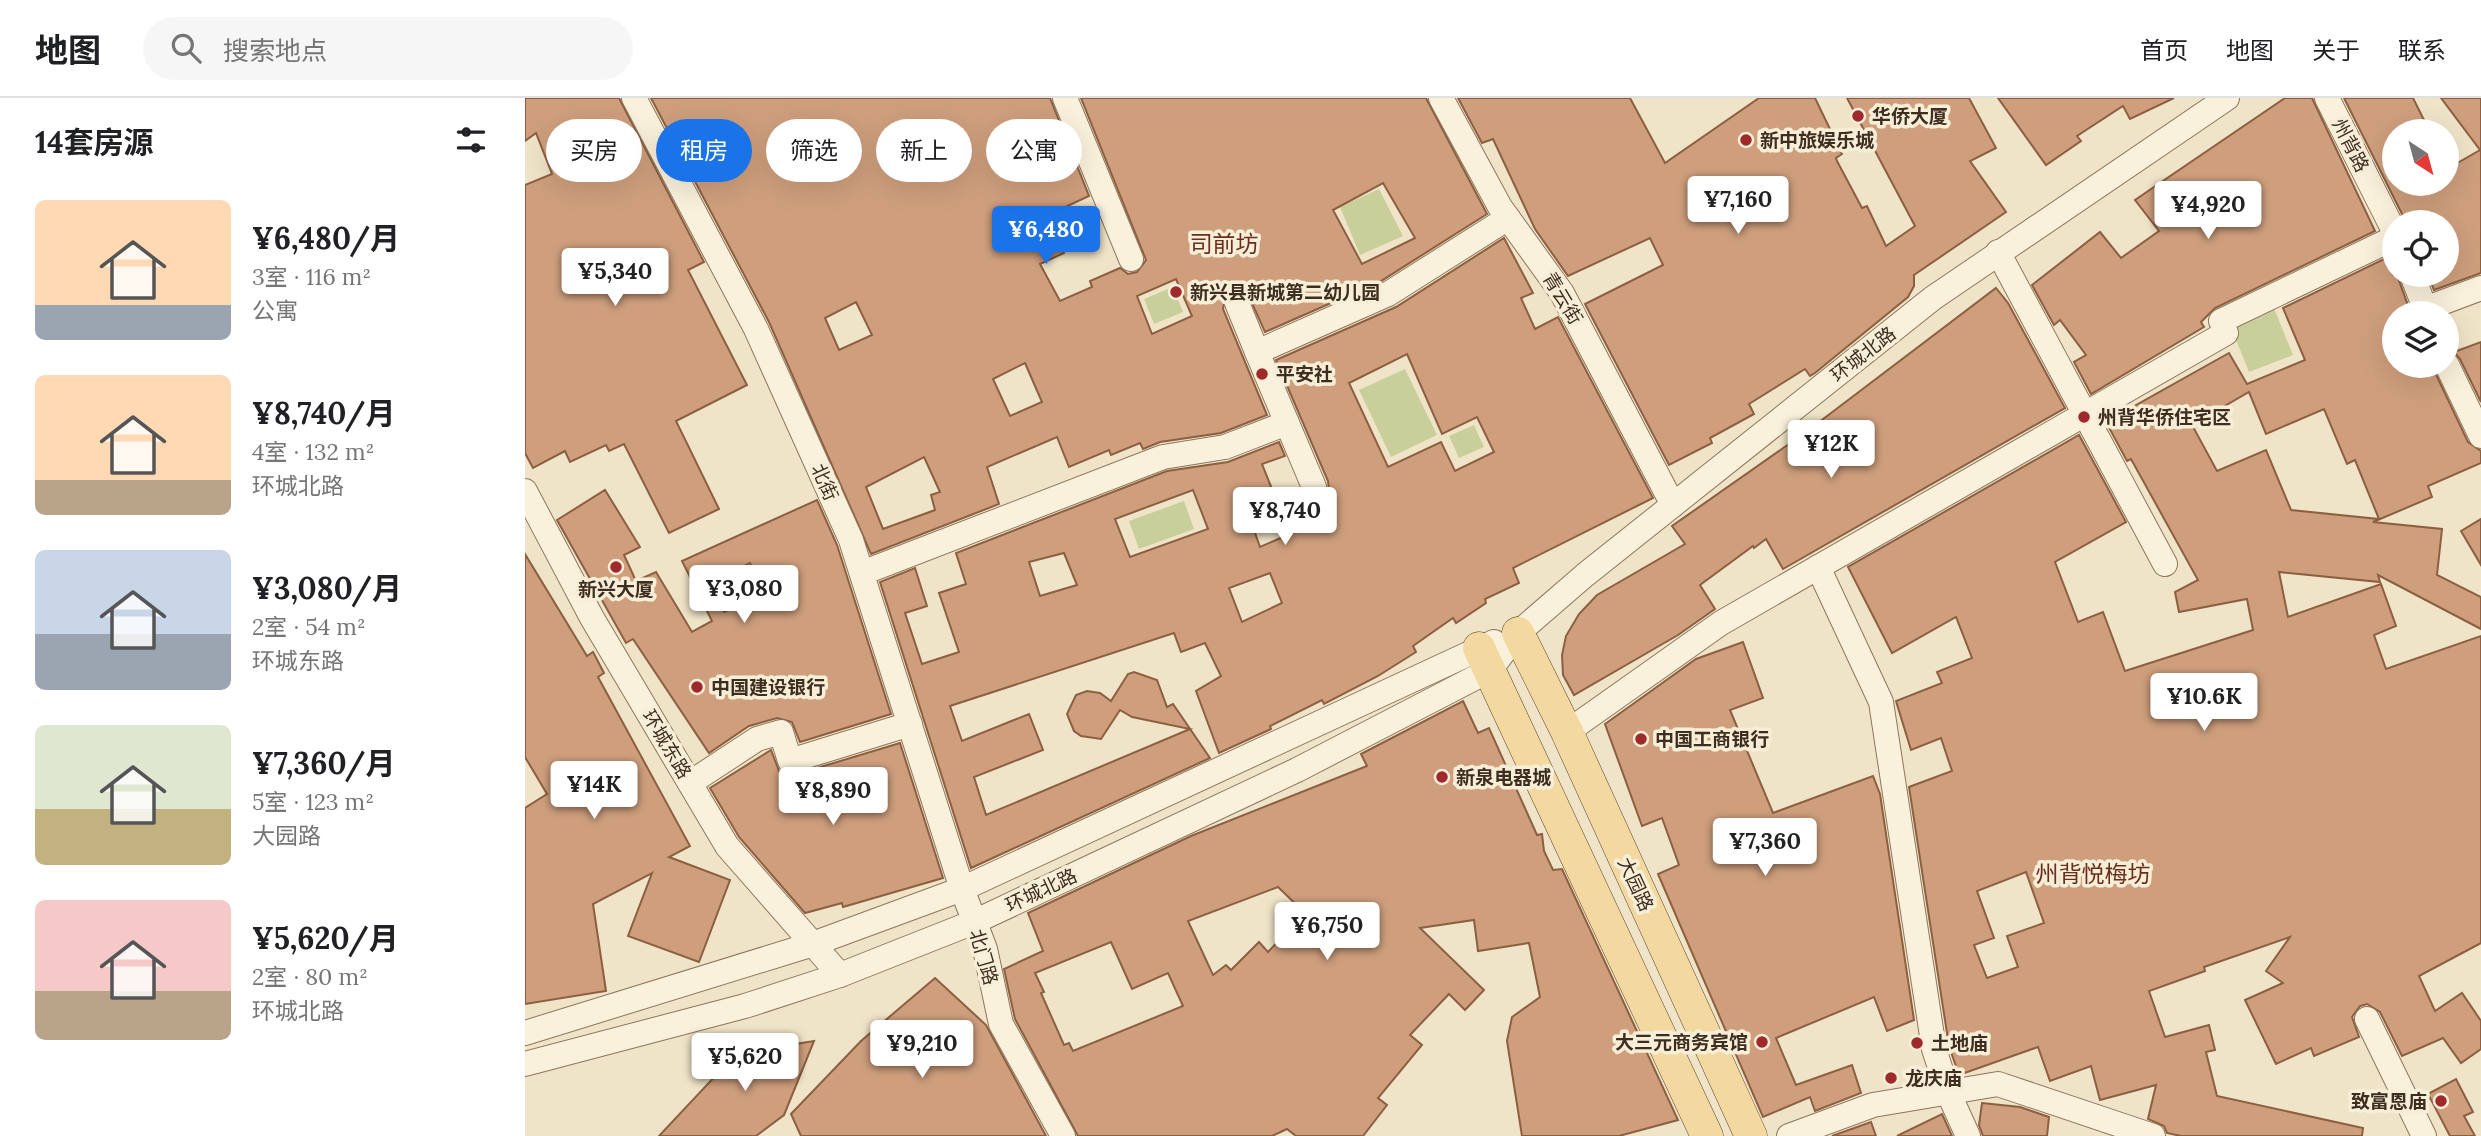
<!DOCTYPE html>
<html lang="zh">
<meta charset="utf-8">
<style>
:root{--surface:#fff;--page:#f6f6f6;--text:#202124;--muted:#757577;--line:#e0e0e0;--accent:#1a73e8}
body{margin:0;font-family:Lora,"Noto Sans SC",serif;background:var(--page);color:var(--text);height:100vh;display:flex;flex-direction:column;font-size:26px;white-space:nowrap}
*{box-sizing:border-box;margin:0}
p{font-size:23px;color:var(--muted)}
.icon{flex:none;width:38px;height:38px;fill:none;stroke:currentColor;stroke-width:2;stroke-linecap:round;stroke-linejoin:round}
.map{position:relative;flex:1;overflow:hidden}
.sheet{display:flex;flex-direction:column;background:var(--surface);width:525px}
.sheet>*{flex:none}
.guide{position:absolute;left:21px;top:21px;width:665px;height:63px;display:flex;gap:14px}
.needle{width:46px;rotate:144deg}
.fabs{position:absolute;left:1857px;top:21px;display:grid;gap:14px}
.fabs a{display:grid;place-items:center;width:77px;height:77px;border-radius:50%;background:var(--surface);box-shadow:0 7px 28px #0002;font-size:35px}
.price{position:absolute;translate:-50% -60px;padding:0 16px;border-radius:7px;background:#fff;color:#222;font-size:23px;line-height:46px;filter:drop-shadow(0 2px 4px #0008)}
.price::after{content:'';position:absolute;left:50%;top:42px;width:21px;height:16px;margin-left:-10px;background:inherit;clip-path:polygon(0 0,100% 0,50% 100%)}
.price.on{background:var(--accent);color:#fff}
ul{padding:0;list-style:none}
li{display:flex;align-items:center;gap:21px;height:175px;padding:0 35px}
li span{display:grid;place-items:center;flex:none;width:196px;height:140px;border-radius:10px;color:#555}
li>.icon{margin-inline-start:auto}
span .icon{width:84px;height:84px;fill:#fffc;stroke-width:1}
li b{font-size:30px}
h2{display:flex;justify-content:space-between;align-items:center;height:84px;padding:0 35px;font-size:30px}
.pill{padding:0 24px;border-radius:32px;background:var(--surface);box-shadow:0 7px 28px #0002;font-size:24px;line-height:63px}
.pill.on{background:var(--accent);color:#fff}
header{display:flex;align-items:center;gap:42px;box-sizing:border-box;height:98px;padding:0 35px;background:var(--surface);border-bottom:2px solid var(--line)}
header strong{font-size:33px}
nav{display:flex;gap:38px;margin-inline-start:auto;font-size:24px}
.search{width:490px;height:63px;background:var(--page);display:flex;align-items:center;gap:18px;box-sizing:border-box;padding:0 24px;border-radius:38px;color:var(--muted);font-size:26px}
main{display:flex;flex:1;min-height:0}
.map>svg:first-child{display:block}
</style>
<header>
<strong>地图</strong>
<div class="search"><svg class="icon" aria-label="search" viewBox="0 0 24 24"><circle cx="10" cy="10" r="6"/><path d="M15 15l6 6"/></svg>搜索地点</div>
<nav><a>首页</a><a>地图</a><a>关于</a><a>联系</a></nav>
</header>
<main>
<section class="sheet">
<h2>14套房源<svg class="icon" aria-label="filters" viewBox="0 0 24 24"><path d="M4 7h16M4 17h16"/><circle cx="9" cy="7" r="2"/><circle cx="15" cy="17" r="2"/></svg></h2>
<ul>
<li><span style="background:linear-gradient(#ffd9b3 75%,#9aa5b1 0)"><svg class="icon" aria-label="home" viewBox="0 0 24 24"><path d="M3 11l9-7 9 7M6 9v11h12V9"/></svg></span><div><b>¥6,480/月</b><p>3室 · 116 m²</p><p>公寓</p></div></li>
<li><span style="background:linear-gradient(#ffd9b3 75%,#b9a48a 0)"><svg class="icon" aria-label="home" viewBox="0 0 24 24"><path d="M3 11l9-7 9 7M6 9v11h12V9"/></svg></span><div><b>¥8,740/月</b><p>4室 · 132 m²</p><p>环城北路</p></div></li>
<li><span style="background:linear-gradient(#c9d6e8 60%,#9aa5b1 0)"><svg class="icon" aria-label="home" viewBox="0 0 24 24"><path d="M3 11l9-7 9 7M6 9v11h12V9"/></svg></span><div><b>¥3,080/月</b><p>2室 · 54 m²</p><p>环城东路</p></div></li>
<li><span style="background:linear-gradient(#dfe7d0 60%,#c2b280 0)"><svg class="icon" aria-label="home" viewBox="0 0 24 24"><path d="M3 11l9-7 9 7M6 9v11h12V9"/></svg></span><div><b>¥7,360/月</b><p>5室 · 123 m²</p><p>大园路</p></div></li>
<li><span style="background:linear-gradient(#f6c9c9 65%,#b9a48a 0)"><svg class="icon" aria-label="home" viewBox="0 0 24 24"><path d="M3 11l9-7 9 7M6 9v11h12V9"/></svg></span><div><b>¥5,620/月</b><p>2室 · 80 m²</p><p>环城北路</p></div></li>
</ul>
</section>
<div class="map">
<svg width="1956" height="1038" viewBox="0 0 1956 1038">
<rect width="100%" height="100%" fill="#f0e4c8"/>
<g fill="#c9cf9b">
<path d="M854 91 878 138 835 157 815 109Z"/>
<path d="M648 189 658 214 629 226 619 201Z"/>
<path d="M1749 210 1768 257 1724 274 1705 227Z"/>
<path d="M880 271 912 337 866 359 834 292Z"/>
<path d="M949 327 959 349 934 360 924 338Z"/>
<path d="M659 403 669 431 614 451 604 423Z"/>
</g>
<g fill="#cf9f7d" stroke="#8d5f41" stroke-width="2" fill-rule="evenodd">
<path d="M0 0H94L179 164 163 172 222 287 151 323 194 411 144 435 99 346 84 353 81 347 45 364 40 353 8 370 0 355V87L27 76 11 35 0 43Z"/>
<path d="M126 0H525L564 98 521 118 539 155 515 166 535 203 567 189 565 183 595 170 603 176 612 174 621 162 556 0H901L962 116 856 183 740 234 722 194 713 190 701 195 698 211 742 317 696 335 635 344 618 351 615 345 586 357 584 352 544 369 532 339 462 369 474 406 346 456 244 224ZM858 85 890 140 837 166 808 112ZM651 181 667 218 627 236 612 198ZM331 204 347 237 314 252 300 220ZM500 265 517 304 485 318 468 281ZM399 359 415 394 406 397 410 412 358 431 341 389Z"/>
<path d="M933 0H1105L1140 65 1234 0H1290L1317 56 1311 60 1312 63 1337 110 1342 108 1361 148 1390 128 1322 0H1444L1471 50 1445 63 1481 114 1389 177V188L1383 199 1290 275 1285 278 1280 271 1224 306 1229 316 1185 340 1187 345 1144 367 1060 206 1138 167 1125 140 1043 178 1010 131 968 41 957 45Z"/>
<path d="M1473 0H1649L1605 21 1598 8 1552 38 1556 43 1521 67Z"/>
<path d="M1760 0H1787L1850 133 1690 210 1676 224 1679 229 1566 296 1549 264 1561 257 1535 222 1529 227 1507 187 1575 134 1596 160 1634 133 1610 102Z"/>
<path d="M1819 0H1888L1901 26 1884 33H1869V86H1922V71L1955 52 1916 0H1956V175L1909 192 1903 177H1922V124H1881Z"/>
<path d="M979 140 1008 195 996 200 1010 231 1033 219 1128 400 988 470 994 485 960 501 961 505 931 525 928 520 888 548 891 554 853 578 799 606 797 602 745 628 746 631 694 655 671 593 696 578 680 545 656 554 649 535 425 608 437 643 504 616 518 652 449 679 461 717 665 631 607 619 595 612 576 641 556 638 549 633 542 616 551 597 562 593 575 595 586 603 603 576 609 574 632 582 642 609 648 606 685 660 446 770 355 484 390 470 402 508 380 515 397 566 434 554 414 495 441 486 431 455 642 373 703 364 754 344 760 358 737 366 751 401 722 412 735 449 804 419 796 402 804 392 803 383 751 262 871 209ZM882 256 917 336 952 319 969 354 930 373 916 344 863 369 824 285ZM668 392 683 431 605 459 590 421ZM539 455 552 487 515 498 504 464ZM745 475 757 505 717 524 704 490Z"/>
<path d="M1861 160 1868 177H1872L1885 213 1869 215V268H1907L1943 344 1956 353V365L1903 388 1907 399 1848 424 1917 431 1912 477 1956 499V531L1853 477 1855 484 1754 474 1763 519 1856 486 1871 528 1849 537 1861 571 1956 538V845L1894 878 1910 913 1937 895 1956 923V951L1936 965 1918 940 1877 958 1855 914 1842 906 1835 908 1827 919 1834 939 1789 958 1786 950 1751 966 1720 902 1758 885 1741 873 1765 839 1679 869 1680 873 1624 893 1640 939 1684 927 1690 952 1681 954 1692 998 1838 1030 1837 1038H1656L1642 1035 1639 1028 1623 1021 1631 987 1575 1002 1566 968 1525 983 1513 949 1434 977 1424 948 1384 689 1427 673 1416 640 1386 652 1371 603 1417 585 1412 574 1447 560 1431 519 1367 555 1323 469 1554 337 1601 424 1530 464 1553 524 1578 514 1600 573 1728 532 1722 501 1654 514 1650 494 1673 482 1606 361 1602 363 1581 324 1704 255 1722 286 1780 262 1758 210ZM1724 294 1741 336 1799 311 1822 366 1830 362 1854 421 1766 412 1741 352 1692 373 1667 327ZM1501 774 1519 825 1482 838 1493 869 1462 880 1449 847 1469 840 1452 793Z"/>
<path d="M1471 190 1483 205 1540 310 1258 471 1241 441 1229 450 1228 448 1175 487 1190 511 1153 537 1049 597 1038 577 1037 557 1041 538 1054 516 1072 497 1160 446 1147 428 1281 334Z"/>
<path d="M1956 244V304L1935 261 1929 254Z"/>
<path d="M80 392 115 449 99 457 111 483 131 474 167 534 187 523 157 463 292 402 312 447 366 616 275 644 267 624 252 620 224 628 184 655 108 541 101 545 32 422ZM225 465 239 497 199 514 186 483Z"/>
<path d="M1956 421V467L1936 433Z"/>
<path d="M0 456 62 558 68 554 79 575 73 579 165 748 144 759 205 782 174 864 103 838 127 775 68 806 81 893 0 906V710L22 696 0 659Z"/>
<path d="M1218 544 1238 600 1205 612 1248 715 1348 678 1355 696 1389 922 1362 933 1349 899 1251 940 1271 987 1327 967 1336 995 1290 1013 1285 999 1238 1019 1133 776 1154 767 1137 720 1117 728 1080 626 1171 561Z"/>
<path d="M938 603 953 635 964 630 1012 737 1017 736 1019 753 1028 772 1037 771 1153 1022 1094 1038H997L982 943 987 919 1015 899 1004 845 953 853 949 822 895 830 959 892 940 912 924 896 885 937 897 947 853 1000 862 1007 838 1038H771L762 1031 747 1038H553L490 921 479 871 518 853 503 815 666 738 842 668 836 656ZM753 789 780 815 743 854 734 844 706 872 701 867 688 877 663 823ZM586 844 607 891 643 875 658 908 548 953 544 945 539 947 516 895 519 894 510 875Z"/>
<path d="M375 645 418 780 318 809 317 805 280 815 214 739 185 690 246 652 254 673 269 677Z"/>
<path d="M410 880 461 927 521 1038H276L266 1016 336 943Z"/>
<path d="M224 942 239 951 289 943 259 1017 231 1038H134Z"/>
<path d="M1931 981 1948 1014 1939 1018 1950 1038H1925L1903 996Z"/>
<path d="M1457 1005 1495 1009 1524 1019 1522 1038H1458L1454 1027Z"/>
<path d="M1417 1016 1427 1038H1372Z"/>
<path d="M1346 1024 1351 1038H1307Z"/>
</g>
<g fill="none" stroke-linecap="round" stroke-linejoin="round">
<g stroke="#8d765c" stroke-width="26">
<g id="minor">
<path d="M109 0 231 231 326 442 437 791 460 851 476 926 538 1038"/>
<path d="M540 0 606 161"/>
<path d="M916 0 975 109 1037 195 1148 407"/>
<path d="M1802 0 1869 133"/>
<path d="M1473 154 1640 466"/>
<path d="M1887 177 1902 215"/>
<path d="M712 205 732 254"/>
<path d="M1900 211 1956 190"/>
<path d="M1922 267 1956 338"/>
<path d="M789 389 732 254 863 196 983 120"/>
<path d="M0 393 67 520 202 748 315 877"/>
<path d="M1293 469 1356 604 1409 951 1423 994 1443 1038"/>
<path d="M337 475 638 359 700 349 762 325"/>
<path d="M1042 634 1196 525 1701 235 1696 223 1869 140"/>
<path d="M165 685 232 641 256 634 265 663 385 626"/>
<path d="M1842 921 1899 1038"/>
<path d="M0 935 285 847 437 791 969 544"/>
<path d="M0 966 220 908 315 877 449 824 772 672 965 572 993 535 1060 477 1408 200 1702 0"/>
<path d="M1264 1038 1348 1007 1473 986 1628 1038"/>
</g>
</g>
<g stroke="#5b4430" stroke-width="33">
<g id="major">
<path d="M993 535 1042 634 1226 1038"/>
<path d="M954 550 1182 1038"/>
</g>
</g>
<use href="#minor" stroke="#faf1dc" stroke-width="24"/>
<use href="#major" stroke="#f3d9a0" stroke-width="32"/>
</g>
<g fill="#9e2a2b" stroke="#f7eed8" stroke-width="2.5">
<circle cx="1333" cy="18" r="7"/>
<circle cx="1221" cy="42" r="7"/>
<circle cx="651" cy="194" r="7"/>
<circle cx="737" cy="276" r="7"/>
<circle cx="1559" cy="319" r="7"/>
<circle cx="91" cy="469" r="7"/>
<circle cx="172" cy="589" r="7"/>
<circle cx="1116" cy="641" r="7"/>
<circle cx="917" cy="679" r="7"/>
<circle cx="1237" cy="944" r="7"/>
<circle cx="1392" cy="945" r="7"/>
<circle cx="1366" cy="980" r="7"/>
<circle cx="1916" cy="1003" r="7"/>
</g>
<g text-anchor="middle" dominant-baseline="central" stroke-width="7" stroke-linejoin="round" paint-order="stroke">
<g font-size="19" font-weight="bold" fill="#3d2e20" stroke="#f7eed8" text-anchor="start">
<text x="1347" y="18">华侨大厦</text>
<text x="1235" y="42">新中旅娱乐城</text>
<text x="665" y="194">新兴县新城第二幼儿园</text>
<text x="751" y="276">平安社</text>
<text x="1573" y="319">州背华侨住宅区</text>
<text x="91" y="491" text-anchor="middle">新兴大厦</text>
<text x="186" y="589">中国建设银行</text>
<text x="1130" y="641">中国工商银行</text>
<text x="931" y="679">新泉电器城</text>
<text x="1223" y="944" text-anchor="end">大三元商务宾馆</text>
<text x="1406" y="945">土地庙</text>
<text x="1380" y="980">龙庆庙</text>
<text x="1902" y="1003" text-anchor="end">致富恩庙</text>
</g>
<g font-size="19" fill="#3d2e20" stroke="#f7eed8">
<text transform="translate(1826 47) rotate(63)">州背路</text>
<text transform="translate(1038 200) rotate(59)">青云街</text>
<text transform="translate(1338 256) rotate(-38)">环城北路</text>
<text transform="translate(300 384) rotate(66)">北街</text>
<text transform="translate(142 646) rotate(59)">环城东路</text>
<text transform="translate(1111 786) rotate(65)">大园路</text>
<text transform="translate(516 792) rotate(-25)">环城北路</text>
<text transform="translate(459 859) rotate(74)">北门路</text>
</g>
<g font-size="23" fill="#6b2e1e" stroke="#f7eed8">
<text x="699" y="145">司前坊</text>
<text x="1568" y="775">州背悦梅坊</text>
</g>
</g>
</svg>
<div class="fabs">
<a><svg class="needle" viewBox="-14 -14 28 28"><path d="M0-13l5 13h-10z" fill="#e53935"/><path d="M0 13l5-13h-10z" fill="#757577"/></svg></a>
<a><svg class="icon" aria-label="locate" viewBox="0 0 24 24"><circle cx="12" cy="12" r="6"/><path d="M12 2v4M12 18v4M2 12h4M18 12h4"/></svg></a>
<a><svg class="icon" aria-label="layers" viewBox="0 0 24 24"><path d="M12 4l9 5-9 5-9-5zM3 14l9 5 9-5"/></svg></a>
</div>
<b class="price" style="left:1213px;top:138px">¥7,160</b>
<b class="price" style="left:1683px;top:143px">¥4,920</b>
<b class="price on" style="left:521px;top:168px">¥6,480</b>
<b class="price" style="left:90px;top:210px">¥5,340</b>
<b class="price" style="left:1306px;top:382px">¥12K</b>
<b class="price" style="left:760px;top:449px">¥8,740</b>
<b class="price" style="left:219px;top:527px">¥3,080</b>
<b class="price" style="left:1679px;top:635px">¥10.6K</b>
<b class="price" style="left:69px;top:723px">¥14K</b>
<b class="price" style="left:308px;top:729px">¥8,890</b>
<b class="price" style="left:1240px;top:780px">¥7,360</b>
<b class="price" style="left:802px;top:864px">¥6,750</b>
<b class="price" style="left:397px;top:982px">¥9,210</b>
<b class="price" style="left:220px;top:995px">¥5,620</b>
<div class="guide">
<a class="pill">买房</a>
<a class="pill on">租房</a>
<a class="pill">筛选</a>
<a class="pill">新上</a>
<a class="pill">公寓</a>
</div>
</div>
</main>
